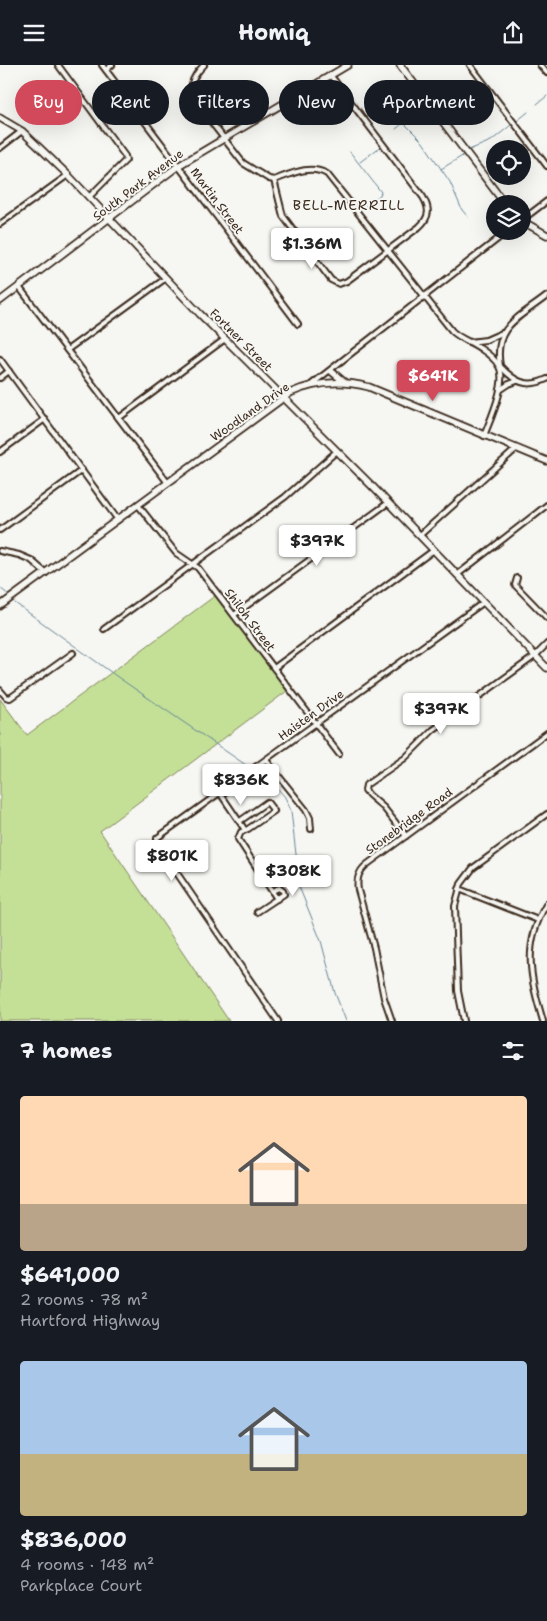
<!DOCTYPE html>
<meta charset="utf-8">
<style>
:root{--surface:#171b24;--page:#20242c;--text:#f1f3f6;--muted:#9ea1a6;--accent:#d1495b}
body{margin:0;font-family:"Shantell Sans",sans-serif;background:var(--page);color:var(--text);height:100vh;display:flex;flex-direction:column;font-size:19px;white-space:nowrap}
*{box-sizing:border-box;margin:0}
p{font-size:16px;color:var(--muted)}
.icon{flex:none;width:28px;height:28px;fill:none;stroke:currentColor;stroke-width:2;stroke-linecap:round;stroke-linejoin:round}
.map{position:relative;height:956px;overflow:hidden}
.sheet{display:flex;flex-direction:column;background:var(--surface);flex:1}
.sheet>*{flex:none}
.top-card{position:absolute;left:15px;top:15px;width:518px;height:45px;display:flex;gap:10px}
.fabs{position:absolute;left:486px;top:75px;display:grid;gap:10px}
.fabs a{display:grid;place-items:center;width:45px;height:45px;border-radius:50%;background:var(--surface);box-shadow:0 5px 20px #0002;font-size:25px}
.price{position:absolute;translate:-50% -42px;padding:0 11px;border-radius:5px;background:#fff;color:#222;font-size:16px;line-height:32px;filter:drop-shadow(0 1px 2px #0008)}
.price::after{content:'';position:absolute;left:50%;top:30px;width:15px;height:11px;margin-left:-8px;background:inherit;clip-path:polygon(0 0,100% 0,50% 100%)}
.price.current{background:var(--accent);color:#fff}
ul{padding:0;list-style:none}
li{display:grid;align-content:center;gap:10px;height:265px;padding:0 20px}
li span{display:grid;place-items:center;height:155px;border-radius:5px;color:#555}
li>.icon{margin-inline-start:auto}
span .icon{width:90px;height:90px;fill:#fffc;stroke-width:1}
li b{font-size:21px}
h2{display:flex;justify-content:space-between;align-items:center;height:60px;padding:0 20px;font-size:21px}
.tag{padding:0 18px;border-radius:22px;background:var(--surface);box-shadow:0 5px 20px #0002;font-size:18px;line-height:45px}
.tag.current{background:var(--accent);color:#fff}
header{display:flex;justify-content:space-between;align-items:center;height:65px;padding:0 20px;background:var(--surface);font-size:22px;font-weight:700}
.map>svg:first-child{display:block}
</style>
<header><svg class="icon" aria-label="menu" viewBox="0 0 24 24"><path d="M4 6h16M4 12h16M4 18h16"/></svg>Homiq<svg class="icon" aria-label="share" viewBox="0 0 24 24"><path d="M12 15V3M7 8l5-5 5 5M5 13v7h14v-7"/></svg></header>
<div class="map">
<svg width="547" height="956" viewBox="0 0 547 956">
<rect width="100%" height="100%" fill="#f6f6f2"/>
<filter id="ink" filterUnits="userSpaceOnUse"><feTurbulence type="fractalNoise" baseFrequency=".02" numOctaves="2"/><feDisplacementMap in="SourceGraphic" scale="10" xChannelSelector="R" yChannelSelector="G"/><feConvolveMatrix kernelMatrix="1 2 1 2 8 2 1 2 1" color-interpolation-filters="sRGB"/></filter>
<g filter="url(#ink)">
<path fill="#c4e097" stroke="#80855a" d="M216 530 287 626 100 766 229 956H0V634L27 670Z"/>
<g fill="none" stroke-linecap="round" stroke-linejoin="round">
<g stroke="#668695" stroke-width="1">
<path d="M537 39 547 31"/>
<path d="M517 56 528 47"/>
<path d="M396 64 402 59H405L422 76 450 117 462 145 468 152"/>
<path d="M469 85 491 76 511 60"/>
<path d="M350 87 381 127 380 130 360 145"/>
<path d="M360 97 380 82"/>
<path d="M441 104 464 90"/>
<path d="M0 523 9 530"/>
<path d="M15 538 119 613 243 698 278 724 285 732 291 746 300 824 321 876 335 928 346 956"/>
</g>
<g stroke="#3b2a1e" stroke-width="8">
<g id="street">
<path d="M58 0 125 91 126 95 89 132"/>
<path d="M102 0 298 259"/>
<path d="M204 0C191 13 187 23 198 40L243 98 269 114 274 115C291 109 310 99 327 109L452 266C460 274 472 277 481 284 487 288 495 294 498 300 509 315 490 355 484 371"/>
<path d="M470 0 547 101"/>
<path d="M540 0 547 8"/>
<path d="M106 5 112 0"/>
<path d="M0 83 22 66"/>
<path d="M274 115 283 151 331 215 339 219 347 216 419 162C430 152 430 144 423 132L331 11"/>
<path d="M522 155 547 136"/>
<path d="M0 159 68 110"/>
<path d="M19 222 168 418"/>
<path d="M547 231C519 253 493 261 500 301 514 316 526 324 547 314"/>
<path d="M469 277 486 275 502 268"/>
<path d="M67 285 166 213"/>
<path d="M0 294 118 455"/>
<path d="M0 313 9 306"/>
<path d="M312 319 508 166"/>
<path d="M500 325 509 319 517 316"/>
<path d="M119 353 225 274"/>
<path d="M0 387 45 354"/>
<path d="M138 440 176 488 198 503 339 689"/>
<path d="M0 465 82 405"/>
<path d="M420 470 516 384"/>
<path d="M0 486 19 490 31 495 46 508"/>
<path d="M457 510 547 440"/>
<path d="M517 513 515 520 547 553"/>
<path d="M234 550 388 438"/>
<path d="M104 564 285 432 337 386"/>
<path d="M274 603 434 485"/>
<path d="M0 625 6 632 10 633 73 588"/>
<path d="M266 695 306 745 310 753 311 764"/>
<path d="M220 728 245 765"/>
<path d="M240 756 267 737 274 746 248 764 241 767 238 774 277 834"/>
<path d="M406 771 384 743 369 730 365 725 366 720 405 693 433 665 535 591 547 579"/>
<path d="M459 824 538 855"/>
<path d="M257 847 284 829 283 826 279 823 272 826"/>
<path d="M278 956 157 779V773L484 537"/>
<path d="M392 956 384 933 374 883 358 825C356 813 359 805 369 798L547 668"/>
<path d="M464 956 458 926 455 841 461 819 473 803 547 749"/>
<path d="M543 956C530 912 522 880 547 838"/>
</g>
</g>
<g stroke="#3b2a1e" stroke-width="9">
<g id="secondary">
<path d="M400 0 505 139"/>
<path d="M0 53 22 66 68 110 200 249 373 422 547 603"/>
<path d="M522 156 547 170"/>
<path d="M0 236 178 101 348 0"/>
<path d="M331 306 344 317"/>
<path d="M0 541 290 328C316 316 342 315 369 322L547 396"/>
</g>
</g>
<use href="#street" stroke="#f6f6f2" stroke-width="4"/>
<use href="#secondary" stroke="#f6f6f2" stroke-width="5.5"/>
</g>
</g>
<g text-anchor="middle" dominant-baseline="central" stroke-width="4" stroke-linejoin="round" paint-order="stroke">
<g font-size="12" fill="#3b2a1e" stroke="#f6f6f2">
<text transform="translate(138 120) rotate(-37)">South Park Avenue</text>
<text transform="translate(217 136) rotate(53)">Martin Street</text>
<text transform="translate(241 275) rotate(45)">Fortner Street</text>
<text transform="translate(250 347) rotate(-35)">Woodland Drive</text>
<text transform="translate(250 555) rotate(53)">Shiloh Street</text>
<text transform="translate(311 650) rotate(-36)">Haisten Drive</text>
<text transform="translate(409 756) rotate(-36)">Stonebridge Road</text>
</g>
<g font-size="14" letter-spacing="1" fill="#3b2a1e" stroke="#f6f6f2">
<text x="349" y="140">BELL-MERRILL</text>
</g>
</g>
</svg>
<div class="fabs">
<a><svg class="icon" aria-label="locate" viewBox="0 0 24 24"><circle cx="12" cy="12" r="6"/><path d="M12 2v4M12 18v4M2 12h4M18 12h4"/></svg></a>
<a><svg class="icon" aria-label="layers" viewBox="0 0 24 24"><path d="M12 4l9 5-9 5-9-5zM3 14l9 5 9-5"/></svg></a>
</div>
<b class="price" style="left:312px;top:205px">$1.36M</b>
<b class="price current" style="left:433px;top:337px">$641K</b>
<b class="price" style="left:317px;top:502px">$397K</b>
<b class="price" style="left:441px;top:670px">$397K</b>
<b class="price" style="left:241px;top:741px">$836K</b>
<b class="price" style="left:172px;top:817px">$801K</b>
<b class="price" style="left:293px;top:832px">$308K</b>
<div class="top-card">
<a class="tag current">Buy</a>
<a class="tag">Rent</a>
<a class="tag">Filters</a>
<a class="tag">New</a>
<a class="tag">Apartment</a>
</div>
</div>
<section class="sheet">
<h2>7 homes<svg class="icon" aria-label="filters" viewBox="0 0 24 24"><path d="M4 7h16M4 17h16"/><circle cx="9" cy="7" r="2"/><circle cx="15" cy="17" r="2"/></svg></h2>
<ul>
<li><span style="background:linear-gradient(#ffd9b3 70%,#b9a48a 0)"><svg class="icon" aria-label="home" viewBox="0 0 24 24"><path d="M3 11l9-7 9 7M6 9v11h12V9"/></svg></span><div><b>$641,000</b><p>2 rooms · 78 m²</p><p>Hartford Highway</p></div></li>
<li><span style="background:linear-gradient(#a9c7e8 60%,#c2b280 0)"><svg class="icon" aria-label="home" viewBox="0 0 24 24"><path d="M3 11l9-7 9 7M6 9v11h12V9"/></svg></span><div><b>$836,000</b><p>4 rooms · 148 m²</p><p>Parkplace Court</p></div></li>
</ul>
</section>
